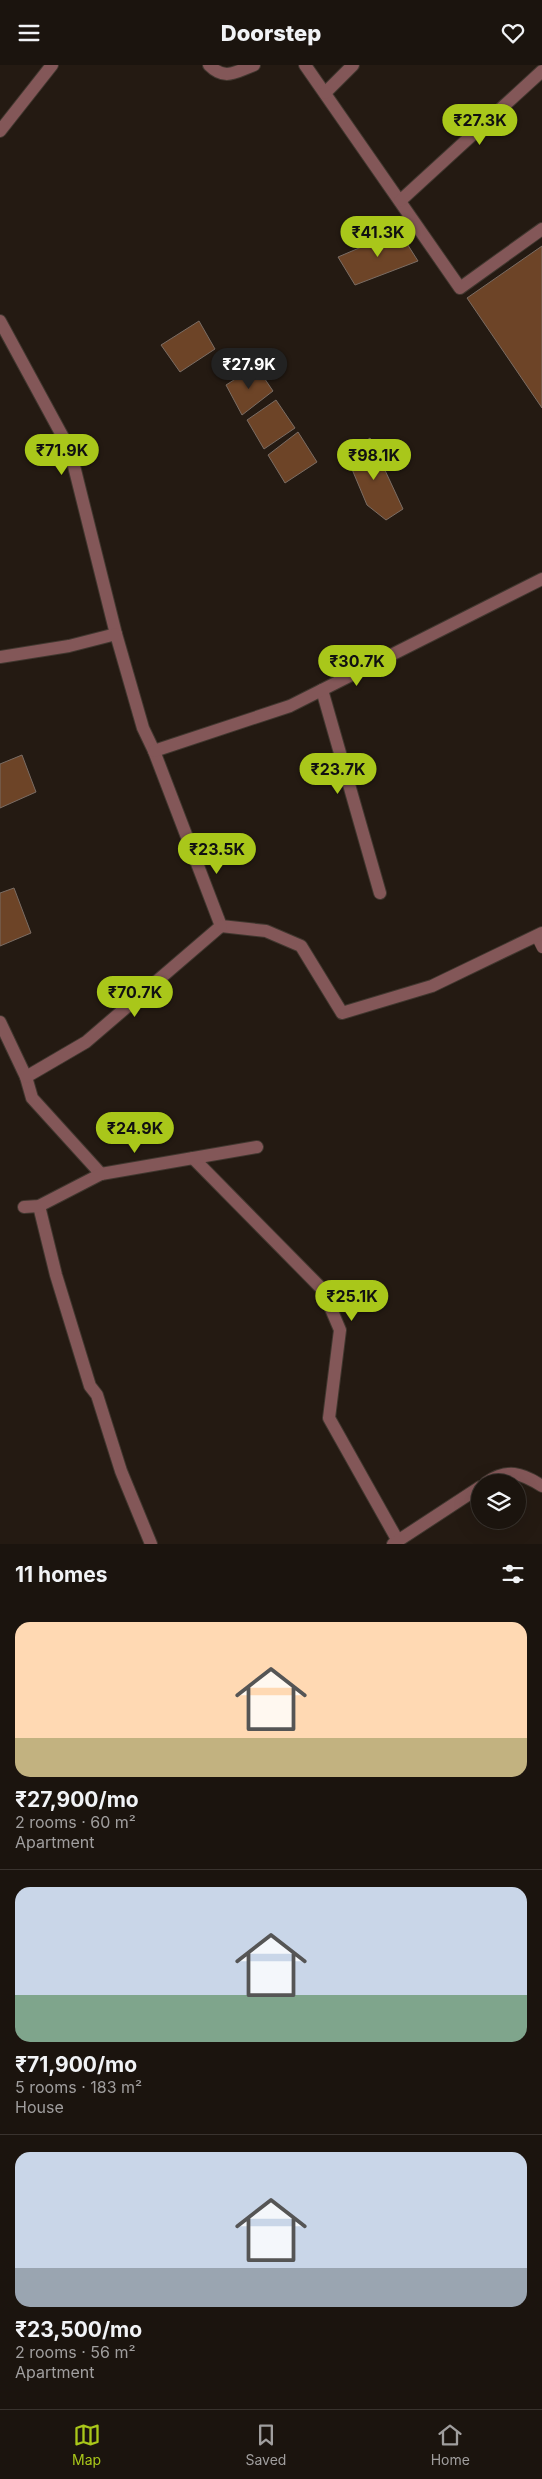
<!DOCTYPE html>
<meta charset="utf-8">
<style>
:root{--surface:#1b140e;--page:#28211c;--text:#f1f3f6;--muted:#a09e9e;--line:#39332e;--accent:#a9c71a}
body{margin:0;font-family:Inter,sans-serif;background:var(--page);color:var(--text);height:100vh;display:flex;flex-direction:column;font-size:19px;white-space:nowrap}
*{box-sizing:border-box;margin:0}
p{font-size:16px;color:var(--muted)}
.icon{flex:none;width:28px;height:28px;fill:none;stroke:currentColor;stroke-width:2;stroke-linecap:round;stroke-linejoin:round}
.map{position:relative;height:1479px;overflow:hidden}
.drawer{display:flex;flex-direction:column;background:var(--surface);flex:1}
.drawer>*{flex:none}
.buttons{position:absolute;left:471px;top:1409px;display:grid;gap:10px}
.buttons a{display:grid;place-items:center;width:55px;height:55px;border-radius:50%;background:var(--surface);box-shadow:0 5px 20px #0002,0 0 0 1px var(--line);font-size:25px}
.price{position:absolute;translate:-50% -42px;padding:0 11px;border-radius:18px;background:var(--accent);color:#111;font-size:16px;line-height:32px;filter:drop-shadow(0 1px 2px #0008)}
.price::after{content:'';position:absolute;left:50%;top:30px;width:15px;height:11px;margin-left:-8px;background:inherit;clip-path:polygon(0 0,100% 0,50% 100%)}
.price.selected{background:#222;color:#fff}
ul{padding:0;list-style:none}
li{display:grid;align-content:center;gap:10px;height:265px;padding:0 15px}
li+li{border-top:1px solid var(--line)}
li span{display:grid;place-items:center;height:155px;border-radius:15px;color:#555}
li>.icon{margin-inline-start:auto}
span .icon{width:90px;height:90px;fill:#fffc;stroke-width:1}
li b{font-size:21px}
h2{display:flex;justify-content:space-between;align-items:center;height:60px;padding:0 15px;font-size:21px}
header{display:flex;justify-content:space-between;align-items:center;height:65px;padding:0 15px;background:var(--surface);font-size:22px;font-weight:800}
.menu{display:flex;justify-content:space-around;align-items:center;height:70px;border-top:1px solid var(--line);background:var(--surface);font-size:14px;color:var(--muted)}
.menu a{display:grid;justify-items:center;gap:2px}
.menu .selected{color:var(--accent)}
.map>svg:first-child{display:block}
</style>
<header><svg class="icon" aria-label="menu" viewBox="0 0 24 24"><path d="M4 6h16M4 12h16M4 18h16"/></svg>Doorstep<svg class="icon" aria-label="heart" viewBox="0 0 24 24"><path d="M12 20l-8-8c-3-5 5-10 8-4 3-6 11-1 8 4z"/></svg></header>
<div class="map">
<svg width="542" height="1479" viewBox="0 0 542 1479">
<rect width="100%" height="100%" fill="#241a12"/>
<g fill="#6d4427" stroke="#7b6d64">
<path d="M399 166 418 196 355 220 338 192Z"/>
<path d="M542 181V343L467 233Z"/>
<path d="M199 256 215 284 180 307 161 280Z"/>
<path d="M256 301 273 326 242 350 226 320Z"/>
<path d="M276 335 295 363 264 384 247 355Z"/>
<path d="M298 367 317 397 285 418 268 390Z"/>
<path d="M370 373 403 444 386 455 367 440 346 390Z"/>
<path d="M22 690 36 727 0 743V699Z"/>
<path d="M14 823 31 868 0 881V828Z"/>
</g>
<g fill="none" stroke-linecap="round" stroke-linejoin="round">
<g stroke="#41372f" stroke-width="11">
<path id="lane" d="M536 871 542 883"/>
</g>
<g stroke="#41372f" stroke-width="14">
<g id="street">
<path d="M209 0C225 16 235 7 254 0"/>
<path d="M305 0 460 223 542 164"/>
<path d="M325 28 353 0"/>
<path d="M0 66 52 0"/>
<path d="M400 136 542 6"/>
<path d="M0 256 70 385 116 569"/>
<path d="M0 592 69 581 116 569 143 663 154 686 221 861 266 866 301 881 342 948 432 921 542 868"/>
<path d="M322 625 380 828"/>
<path d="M154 686 290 641 542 514"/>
<path d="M0 957 26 1012 32 1033 101 1109"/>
<path d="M26 1012 86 977 221 861"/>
<path d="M193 1093 323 1225 340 1265 329 1353 398 1476"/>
<path d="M39 1141 56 1210 90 1321 97 1330 121 1406 151 1479"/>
<path d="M24 1142 39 1141 101 1109 257 1082"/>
<path d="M486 1418C507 1403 522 1408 542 1421"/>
<path d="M393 1479 480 1422"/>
</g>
</g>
<use href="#lane" stroke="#835758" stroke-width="10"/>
<use href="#street" stroke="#835758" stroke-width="12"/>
</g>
</svg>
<div class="buttons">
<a><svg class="icon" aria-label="layers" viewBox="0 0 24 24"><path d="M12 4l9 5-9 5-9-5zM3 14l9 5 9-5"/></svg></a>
</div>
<b class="price" style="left:480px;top:81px">₹27.3K</b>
<b class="price" style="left:378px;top:193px">₹41.3K</b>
<b class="price selected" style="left:249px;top:325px">₹27.9K</b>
<b class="price" style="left:62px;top:411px">₹71.9K</b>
<b class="price" style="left:374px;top:416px">₹98.1K</b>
<b class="price" style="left:357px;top:622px">₹30.7K</b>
<b class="price" style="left:338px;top:730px">₹23.7K</b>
<b class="price" style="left:217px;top:810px">₹23.5K</b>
<b class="price" style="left:135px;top:953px">₹70.7K</b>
<b class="price" style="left:135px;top:1089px">₹24.9K</b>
<b class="price" style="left:352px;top:1257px">₹25.1K</b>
</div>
<section class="drawer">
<h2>11 homes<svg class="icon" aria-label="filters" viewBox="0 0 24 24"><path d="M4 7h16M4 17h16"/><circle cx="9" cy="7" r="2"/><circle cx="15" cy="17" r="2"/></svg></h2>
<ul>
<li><span style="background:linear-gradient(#ffd9b3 75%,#c2b280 0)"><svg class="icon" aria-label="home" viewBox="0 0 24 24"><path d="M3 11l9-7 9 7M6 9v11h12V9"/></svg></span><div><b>₹27,900/mo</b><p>2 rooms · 60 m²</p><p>Apartment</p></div></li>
<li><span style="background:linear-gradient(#c9d6e8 70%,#7fa58c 0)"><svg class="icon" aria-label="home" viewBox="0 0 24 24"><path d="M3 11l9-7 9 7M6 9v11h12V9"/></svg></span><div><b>₹71,900/mo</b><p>5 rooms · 183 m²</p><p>House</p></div></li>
<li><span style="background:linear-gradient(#c9d6e8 75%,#9aa5b1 0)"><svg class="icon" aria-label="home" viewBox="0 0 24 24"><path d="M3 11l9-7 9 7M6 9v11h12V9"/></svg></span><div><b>₹23,500/mo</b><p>2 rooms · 56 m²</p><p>Apartment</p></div></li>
</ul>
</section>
<nav class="menu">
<a class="selected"><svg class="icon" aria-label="map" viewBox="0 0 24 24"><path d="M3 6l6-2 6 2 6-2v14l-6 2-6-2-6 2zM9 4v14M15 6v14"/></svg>Map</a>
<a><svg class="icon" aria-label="saved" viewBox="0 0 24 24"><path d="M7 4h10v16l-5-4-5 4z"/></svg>Saved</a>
<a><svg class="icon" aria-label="home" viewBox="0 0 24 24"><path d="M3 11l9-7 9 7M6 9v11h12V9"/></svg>Home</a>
</nav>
